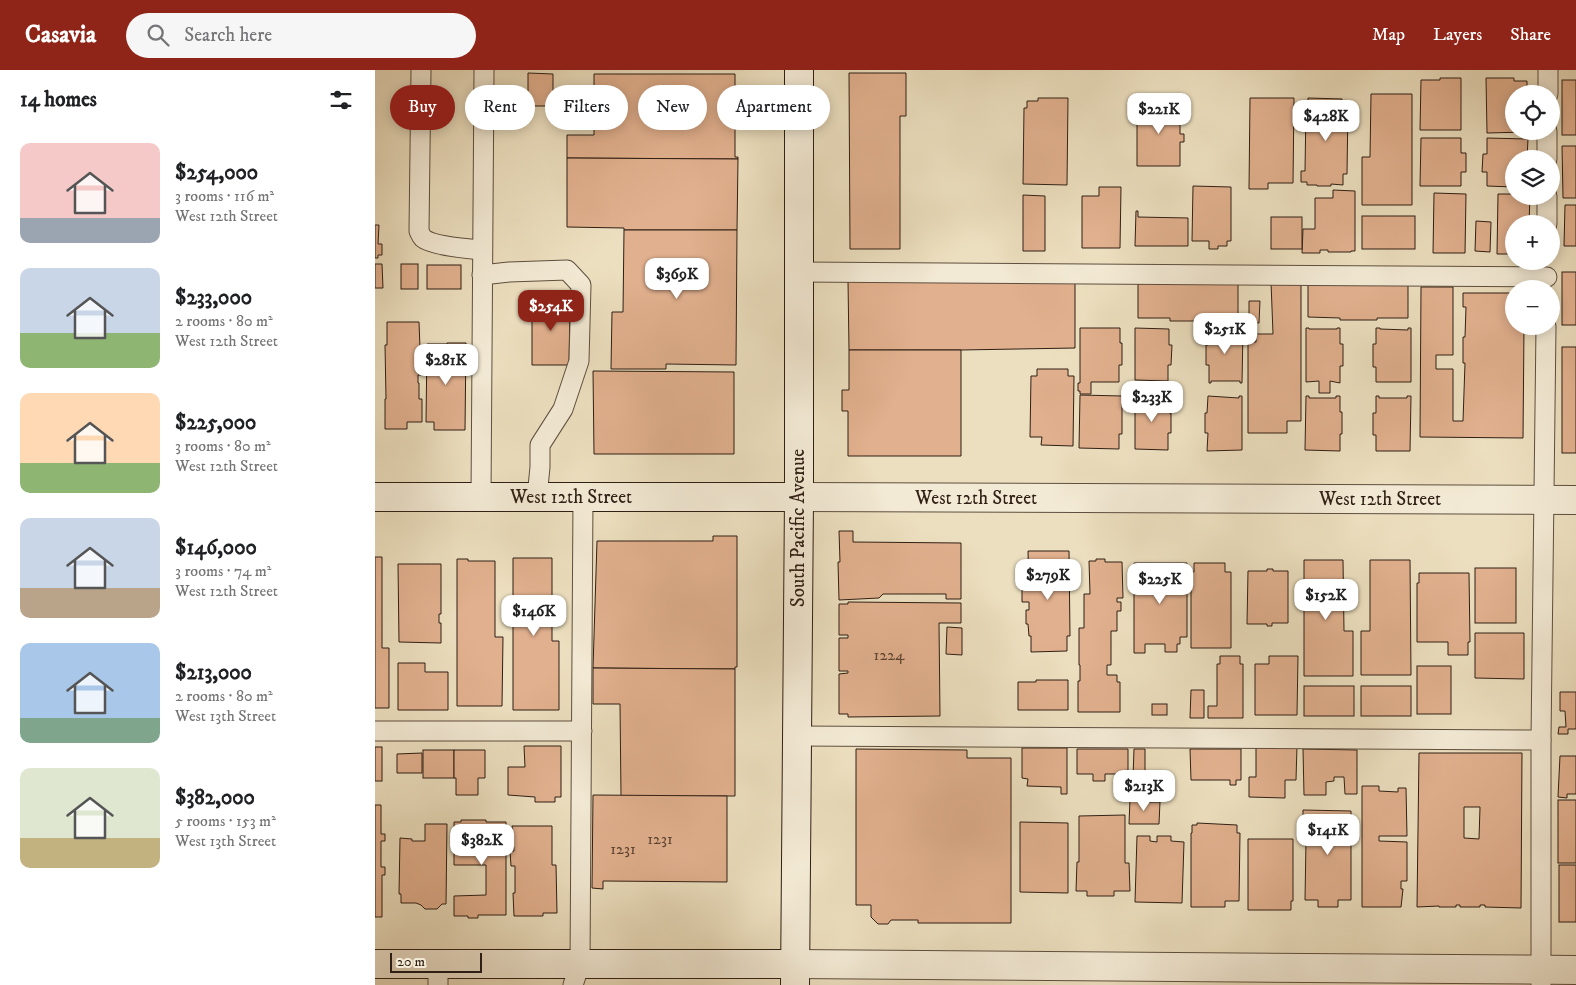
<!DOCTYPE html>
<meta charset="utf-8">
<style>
:root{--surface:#fff;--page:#f6f6f6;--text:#202124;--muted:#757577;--accent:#8f2418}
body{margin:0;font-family:"IM FELL DW Pica",serif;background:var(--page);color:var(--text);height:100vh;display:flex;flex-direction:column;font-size:19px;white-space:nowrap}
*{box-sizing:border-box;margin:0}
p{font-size:16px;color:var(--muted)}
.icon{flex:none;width:28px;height:28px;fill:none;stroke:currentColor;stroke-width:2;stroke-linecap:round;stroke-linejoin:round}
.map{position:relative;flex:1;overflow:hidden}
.sheet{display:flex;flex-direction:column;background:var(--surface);width:375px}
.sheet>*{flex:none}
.guide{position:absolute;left:15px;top:15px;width:475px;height:45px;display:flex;gap:10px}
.fabs{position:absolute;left:1130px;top:15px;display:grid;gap:10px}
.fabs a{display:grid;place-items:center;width:55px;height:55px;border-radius:50%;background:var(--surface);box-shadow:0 2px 12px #0003;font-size:25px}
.scale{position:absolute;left:15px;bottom:12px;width:92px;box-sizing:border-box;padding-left:5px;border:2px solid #2f1f14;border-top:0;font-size:14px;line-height:18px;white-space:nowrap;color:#2f1f14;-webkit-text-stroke:4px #f3ead5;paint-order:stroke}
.price{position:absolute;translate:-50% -42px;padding:0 11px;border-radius:10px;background:#fff;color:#222;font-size:16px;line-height:32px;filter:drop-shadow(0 1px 2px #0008)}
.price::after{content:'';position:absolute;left:50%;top:30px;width:15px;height:11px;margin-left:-8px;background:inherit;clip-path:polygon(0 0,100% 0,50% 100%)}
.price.selected{background:var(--accent);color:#fff}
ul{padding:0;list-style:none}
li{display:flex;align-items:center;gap:15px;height:125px;padding:0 20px}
li span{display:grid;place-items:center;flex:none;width:140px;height:100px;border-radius:10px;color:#555}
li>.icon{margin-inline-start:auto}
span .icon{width:60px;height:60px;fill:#fffc;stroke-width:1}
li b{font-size:21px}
h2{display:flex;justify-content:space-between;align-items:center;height:60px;padding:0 20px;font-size:21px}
.chip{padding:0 18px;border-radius:22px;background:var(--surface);box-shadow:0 2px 12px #0003;font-size:18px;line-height:45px}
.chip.selected{background:var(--accent);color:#fff}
header{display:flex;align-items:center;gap:30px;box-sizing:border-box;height:70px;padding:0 25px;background:var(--accent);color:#fff}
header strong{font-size:24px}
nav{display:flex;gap:28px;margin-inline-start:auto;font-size:18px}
.search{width:350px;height:45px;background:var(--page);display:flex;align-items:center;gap:12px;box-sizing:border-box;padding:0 18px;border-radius:28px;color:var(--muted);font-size:19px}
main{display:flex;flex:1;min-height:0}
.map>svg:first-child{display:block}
</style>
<header>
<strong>Casavia</strong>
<div class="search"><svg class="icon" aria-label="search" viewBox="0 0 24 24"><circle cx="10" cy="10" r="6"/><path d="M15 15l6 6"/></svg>Search here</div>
<nav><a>Map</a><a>Layers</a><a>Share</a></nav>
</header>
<main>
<section class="sheet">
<h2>14 homes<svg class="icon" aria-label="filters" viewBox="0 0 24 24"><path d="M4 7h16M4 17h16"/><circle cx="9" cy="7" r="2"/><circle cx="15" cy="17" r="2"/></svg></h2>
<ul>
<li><span style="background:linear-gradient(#f6c9c9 75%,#9aa5b1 0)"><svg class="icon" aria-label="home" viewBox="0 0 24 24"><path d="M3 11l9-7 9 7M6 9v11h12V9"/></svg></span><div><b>$254,000</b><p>3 rooms · 116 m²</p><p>West 12th Street</p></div></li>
<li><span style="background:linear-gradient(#c9d6e8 65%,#8fb573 0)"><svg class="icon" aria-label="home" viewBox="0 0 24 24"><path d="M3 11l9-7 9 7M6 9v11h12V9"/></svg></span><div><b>$233,000</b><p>2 rooms · 80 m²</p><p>West 12th Street</p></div></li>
<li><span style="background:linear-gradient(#ffd9b3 70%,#8fb573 0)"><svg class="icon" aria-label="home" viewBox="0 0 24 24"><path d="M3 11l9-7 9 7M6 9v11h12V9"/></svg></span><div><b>$225,000</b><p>3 rooms · 80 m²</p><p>West 12th Street</p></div></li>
<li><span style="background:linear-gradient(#c9d6e8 70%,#b9a48a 0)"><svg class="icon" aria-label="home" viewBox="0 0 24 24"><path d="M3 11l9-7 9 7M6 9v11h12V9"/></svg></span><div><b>$146,000</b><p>3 rooms · 74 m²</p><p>West 12th Street</p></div></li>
<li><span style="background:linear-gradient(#a9c7e8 75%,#7fa58c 0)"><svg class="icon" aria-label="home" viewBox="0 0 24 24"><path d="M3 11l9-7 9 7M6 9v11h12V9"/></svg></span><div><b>$213,000</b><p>2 rooms · 80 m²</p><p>West 13th Street</p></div></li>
<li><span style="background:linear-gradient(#dfe7d0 70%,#c2b280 0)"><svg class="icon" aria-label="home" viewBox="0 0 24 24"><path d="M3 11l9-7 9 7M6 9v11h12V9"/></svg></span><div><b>$382,000</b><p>5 rooms · 153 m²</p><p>West 13th Street</p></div></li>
</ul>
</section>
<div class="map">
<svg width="1201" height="915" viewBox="0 0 1201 915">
<rect width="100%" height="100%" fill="#ecdfbf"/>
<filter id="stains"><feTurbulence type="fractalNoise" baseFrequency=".004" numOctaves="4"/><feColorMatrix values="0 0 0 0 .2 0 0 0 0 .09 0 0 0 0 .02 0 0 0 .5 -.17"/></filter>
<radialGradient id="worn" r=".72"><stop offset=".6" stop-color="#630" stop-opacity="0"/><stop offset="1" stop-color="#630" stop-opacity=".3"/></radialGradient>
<g fill="#e1b08e" stroke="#2f1f14" fill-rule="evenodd">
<path d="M153 3 178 4V36H153Z"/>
<path d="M474 3H531V46H525V179H475Z"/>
<path d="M219 4H360V87H363V89L192 88V65H219Z"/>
<path d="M1065 8H1086V60H1045L1046 10H1065Z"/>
<path d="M1111 8H1139V11H1152V24H1139V61L1153 62 1112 63Z"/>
<rect x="1187" y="10" width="14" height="55"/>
<path d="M996 24H1037V135H987V87H995Z"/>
<path d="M663 28H693L692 115 648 114 649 38H652V31H663Z"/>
<path d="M875 28H919L918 113H893V119H874Z"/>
<path d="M933 28 967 29V37H973L972 104H968V115L956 114V116H942V115H932V112H926V101H930L931 37H933Z"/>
<path d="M762 34H805V64H809V72H805V96H762Z"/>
<path d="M1046 68H1086V83H1091V102H1086V116H1045Z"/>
<path d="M1112 68 1153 69 1152 89H1139V117L1112 116V102H1107L1108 84H1112Z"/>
<path d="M1187 76H1201V128H1188Z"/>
<path d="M192 88 363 89 362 160H249V158L192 157Z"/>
<path d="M818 116 856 117V171H852V176H843V179H834V171H817Z"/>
<path d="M724 117H746L745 178H707V126H724Z"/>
<path d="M958 120 980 121V181H976V182H953V180H945V183H927L928 159H940V128H958Z"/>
<path d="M1059 123 1091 124 1090 183H1058Z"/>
<path d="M1123 124H1139V126H1155L1154 154H1139V184H1122Z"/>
<path d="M648 125 670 126V181H648Z"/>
<path d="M1190 135H1201V176H1189Z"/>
<path d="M761 141H763V147L813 148V176H760Z"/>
<rect x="987" y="146" width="53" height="33"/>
<rect x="896" y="147" width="31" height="32"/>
<path d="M1101 151 1116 152 1115 182 1100 181Z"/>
<path d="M0 155H4L3 174H7V185H3V188H0Z"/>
<path d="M249 160H362L361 295 291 294V299H236L237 242H248Z"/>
<path d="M0 194H7L8 218H0Z"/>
<rect x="26" y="194" width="17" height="25"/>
<rect x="52" y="195" width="34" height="24"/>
<rect x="1187" y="202" width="14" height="53"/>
<path d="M473 211 700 212V278L586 280H474Z"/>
<path d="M763 212H863V249L831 248V251H795V248H763Z"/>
<path d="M896 212H926V351H912V363H873V272H881V264H898Z"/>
<path d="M933 212 1033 213V248H1002V250H965V248L933 247Z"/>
<path d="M1046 217H1078V285H1061V299H1078V351H1088L1090 293H1088V267H1090L1091 237H1088V223H1139V256H1149L1148 368 1045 367Z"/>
<path d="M157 229H195L194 295H157Z"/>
<path d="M874 231H885L884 253H874Z"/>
<path d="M12 252H44L46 305H43V313H44V329H47V352H32V359H10V329H11L10 275H12Z"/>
<path d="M833 257H836V259L868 258 867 313H865V311H836V313H834V295H831V275H833Z"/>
<path d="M705 258H745V273H747V295H744V312H716V324H705V321H703V313H705Z"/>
<path d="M760 258 794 259V275H797L796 295H793V311L760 310Z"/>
<path d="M931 258H934V259H962V258H965V274H968V296H965V313L955 311V323H944V311L931 312Z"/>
<path d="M1001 258H1005V259L1033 260V258H1036V312H1001V297H998V274H1001Z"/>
<path d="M72 273H91L90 360H59V352H51L52 274H72Z"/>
<rect x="1187" y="277" width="14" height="106"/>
<path d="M474 280H586V386H473V341H467V320H474Z"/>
<path d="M662 299H693V306H699L698 376 666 375 667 367H655L656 306H662Z"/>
<path d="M218 301 359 302V384H219Z"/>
<path d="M705 325 747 326V364H744V379L704 378Z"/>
<path d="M833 326 864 328V326H867V380L832 381 833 363H830V343H832Z"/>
<path d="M931 326H934V328H961V326H965V342H967V364H965V381L930 380Z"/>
<path d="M1001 326H1004V328H1032V326H1036L1035 381H1001V365H998V343H1001Z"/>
<path d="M760 327H794V343H796V363H793V380L760 379Z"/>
<path d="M464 461H478V472L586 473V529H571V524H508L504 528 464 530 463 492H465Z"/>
<path d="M338 466H362V597H360V599L218 598 222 471H338Z"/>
<path d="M653 481H694L695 566H692V581L656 582V566H654L653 554H651V540H654V532H647V518H654Z"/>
<path d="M0 487H7V578H14V638H0Z"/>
<path d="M138 488H177V571H184V640H138Z"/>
<path d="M82 489H93V491H120V567H128L127 636H82Z"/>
<path d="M721 489H730V492H747L748 528H742V532H746V541H742V561H736V595H732V605H742V612H745V642H703V611H705V595H704V558H709V524H715L714 491H721Z"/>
<path d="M929 490H968L969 561H978V606H929Z"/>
<path d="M995 490H1035L1036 605H986V561H995Z"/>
<path d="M759 493H812V567H805V574H802V582H790V574H770V583H759Z"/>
<path d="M819 493H850V502H856V578H816V502H819Z"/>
<path d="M23 494H66V544H64V553H66V573L24 572Z"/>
<rect x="1100" y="498" width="41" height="55"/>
<path d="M892 499H898V501H913V553H897V556H892V554H872L873 501H892Z"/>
<path d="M1044 503H1094L1095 572H1093V585H1073V572H1042V513H1044Z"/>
<path d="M473 532 586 533V553H564L565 646 473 647V644H464V604L473 603V601H464V568H473V565H464V534H473Z"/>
<path d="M572 557 587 558V585L571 584Z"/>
<path d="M1100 563H1149V609L1100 608Z"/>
<path d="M845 586H865V594H868V648H833V636H842V594H845Z"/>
<path d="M894 586H923L922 645H880V594H894Z"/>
<path d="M23 593H50V602H73V640H23Z"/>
<rect x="1042" y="596" width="34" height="48"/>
<path d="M218 598 360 599V726H246L245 634H218Z"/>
<path d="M661 610H693V640H643V612H661Z"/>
<rect x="929" y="616" width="50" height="30"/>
<rect x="986" y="616" width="50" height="30"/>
<path d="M816 620H829V648H815Z"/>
<path d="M1185 622H1201V659H1193V664H1183L1184 657H1191L1190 641H1185Z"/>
<rect x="777" y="634" width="15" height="11"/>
<path d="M149 676H186V727H180V732H160V727L133 725V697H150Z"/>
<path d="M881 676H922L921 710H910V728L874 727V707H881Z"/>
<rect x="0" y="677" width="7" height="34"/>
<path d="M647 678H692V724H686V717L652 716 653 709 647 708Z"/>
<path d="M481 679 592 680V688H636V853H543V850H516L513 854H503L496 847V835H481Z"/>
<path d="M702 679H753V704H730V711H718V704H702Z"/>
<path d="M759 679H770V708H758Z"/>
<path d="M815 679H866V710H861V715H855V710H816Z"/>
<path d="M928 679 982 680V724H970L969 707H959V711L951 712V725H929Z"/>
<rect x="48" y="680" width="31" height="28"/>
<path d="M79 680H110V708H103V725H81V708H79Z"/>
<path d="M47 683V703H22V684Z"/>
<path d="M1044 683H1147L1146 838 1110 837V835H1105V837H1085V835H1081V837H1064V836L1042 837ZM1089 737H1105L1104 769 1089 768Z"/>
<path d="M1185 686H1201V724H1192V728L1183 727Z"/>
<path d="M987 716H1004V721L1023 722V718H1031L1032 766H1004V771L1032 772V811H1026V819H1028L1026 837H987Z"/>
<path d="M218 725 352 726V812L228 811V819L217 818Z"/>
<path d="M755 729H771V732H785L784 754H754Z"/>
<rect x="1183" y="730" width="18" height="63"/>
<path d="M0 735H6V764H10V771H6V797H10V805H7V847H0Z"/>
<path d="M928 740 976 741V830H963V837H943V830H930L931 771H929L928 768Z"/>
<path d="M750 745V793H754L755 821H739V826H712V821H701L702 792H704V746Z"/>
<path d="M86 750H111V752H131V845H103V848H93V846H79V826L111 825V795H79V752H86Z"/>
<path d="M645 752 693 753V823L645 822Z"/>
<path d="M822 753 862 755V763H865L864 831H850V837H816V763H817V755H822Z"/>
<path d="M50 754H72L71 834H67L62 839H50L46 835 41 833H26V824H24L25 768 37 769V771H50Z"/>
<path d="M137 756H177V795H181L182 843H168V846H139L138 823H140V796H136L135 781H139Z"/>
<path d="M762 766H775V771L782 772V766H796V771L809 772 807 833 760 832Z"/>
<path d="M873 769H918V831H916V840H873Z"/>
<rect x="1184" y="795" width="17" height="57"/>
</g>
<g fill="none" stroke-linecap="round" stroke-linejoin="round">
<g stroke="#5e4f3f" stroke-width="21">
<g id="lane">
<path d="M46 0 44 161C45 163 46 166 48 168 57 176 95 179 107 180"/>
<path d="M1173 24V0"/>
<path d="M1172 89V61"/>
<path d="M1172 154V126"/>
<path d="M424 202 1172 207"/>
<path d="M107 205 134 202 192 200 206 215 204 291 188 339 165 375V397L162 427"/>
<path d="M106 427 109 0"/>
<path d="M0 661H207"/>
<path d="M422 666 1166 670"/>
<path d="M63 894V915"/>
<path d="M198 915 205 894 208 427"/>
<path d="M1166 915V670L1171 256"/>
</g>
</g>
<g stroke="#5e4f3f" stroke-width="30">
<g id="street">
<path d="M424 427 1201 430"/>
<path d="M420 894 1201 900"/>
</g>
</g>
<g stroke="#2f1f14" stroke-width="30">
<g id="secondary">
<path d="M0 427H424"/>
<path d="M0 894H420"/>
<path d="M420 915 424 427V0"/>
</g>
</g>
<use href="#lane" stroke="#f3ead5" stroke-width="19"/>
<use href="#street" stroke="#f3ead5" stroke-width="28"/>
<use href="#secondary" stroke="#f3ead5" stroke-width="28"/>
</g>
<g text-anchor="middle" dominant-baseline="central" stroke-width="4" stroke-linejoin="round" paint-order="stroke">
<g font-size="16" fill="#5c4332">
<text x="514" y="585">1224</text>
<text x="285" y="769">1231</text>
<text x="248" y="779">1231</text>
</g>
<g font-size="19" fill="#2f1f14" stroke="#f3ead5">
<text x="196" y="427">West 12th Street</text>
<text x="601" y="428">West 12th Street</text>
<text x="1005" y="429">West 12th Street</text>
<text transform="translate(423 458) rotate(-90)">South Pacific Avenue</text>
</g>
</g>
<rect width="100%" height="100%" filter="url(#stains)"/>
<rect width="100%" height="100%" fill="url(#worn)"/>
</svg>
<div class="fabs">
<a><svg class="icon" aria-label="locate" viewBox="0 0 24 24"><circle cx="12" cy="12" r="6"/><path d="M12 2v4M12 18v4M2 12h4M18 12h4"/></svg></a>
<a><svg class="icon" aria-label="layers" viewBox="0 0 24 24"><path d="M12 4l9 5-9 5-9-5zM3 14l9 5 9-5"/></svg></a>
<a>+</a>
<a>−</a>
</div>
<div class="scale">20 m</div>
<b class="price" style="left:784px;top:65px">$221K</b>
<b class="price" style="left:951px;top:72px">$428K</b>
<b class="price" style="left:302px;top:230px">$369K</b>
<b class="price selected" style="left:176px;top:262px">$254K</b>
<b class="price" style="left:850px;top:285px">$251K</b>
<b class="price" style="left:71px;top:316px">$281K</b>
<b class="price" style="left:777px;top:353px">$233K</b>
<b class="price" style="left:673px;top:531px">$279K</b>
<b class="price" style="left:785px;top:535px">$225K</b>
<b class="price" style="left:951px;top:551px">$152K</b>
<b class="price" style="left:159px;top:567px">$146K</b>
<b class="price" style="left:769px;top:742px">$213K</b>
<b class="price" style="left:953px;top:786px">$141K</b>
<b class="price" style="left:107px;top:796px">$382K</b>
<div class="guide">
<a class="chip selected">Buy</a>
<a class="chip">Rent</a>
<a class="chip">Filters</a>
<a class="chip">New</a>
<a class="chip">Apartment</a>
</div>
</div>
</main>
